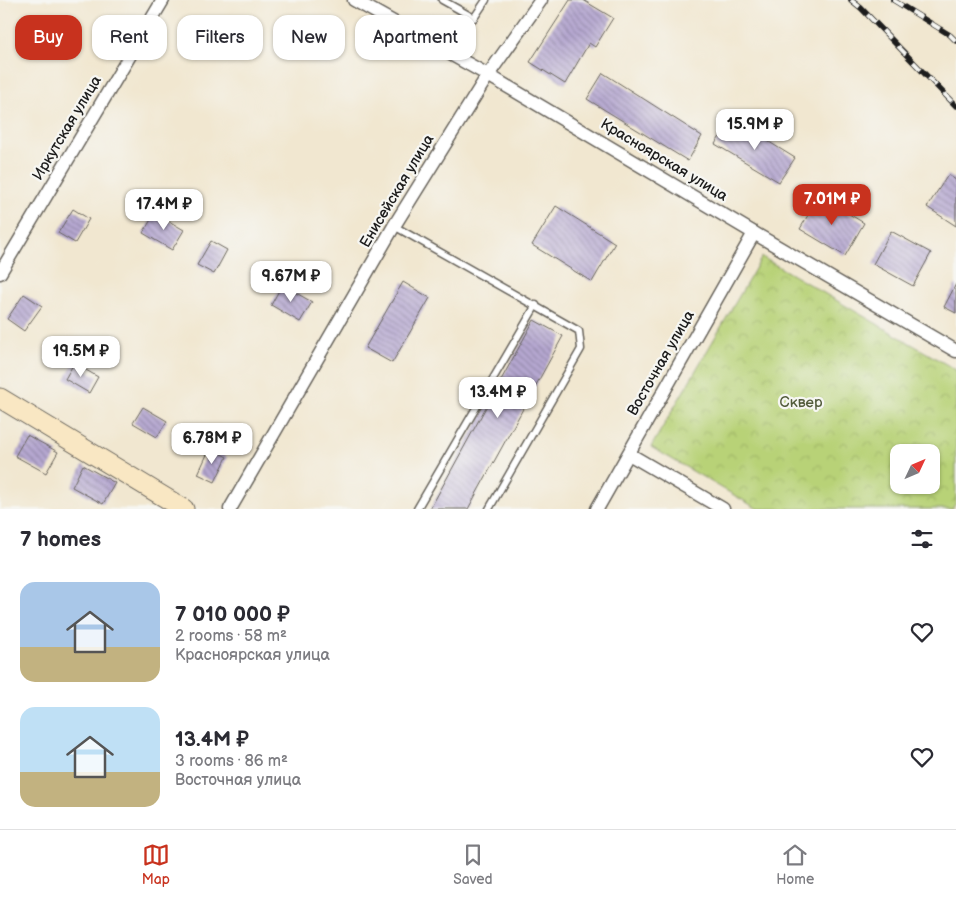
<!DOCTYPE html>
<meta charset="utf-8">
<style>
:root{--surface:#fff;--page:#f2f2f3;--text:#2b2b33;--muted:#7c7c81;--line:#e1e1e2;--accent:#c8321e}
body{margin:0;font-family:"Balsamiq Sans",sans-serif;background:var(--page);color:var(--text);height:100vh;display:flex;flex-direction:column;font-size:19px;white-space:nowrap}
*{box-sizing:border-box;margin:0}
p{font-size:16px;color:var(--muted)}
.icon{flex:none;width:28px;height:28px;fill:none;stroke:currentColor;stroke-width:2;stroke-linecap:round;stroke-linejoin:round}
.map{position:relative;height:509px;overflow:hidden}
.panel{display:flex;flex-direction:column;background:var(--surface);flex:1}
.panel>*{flex:none}
.guide{position:absolute;left:15px;top:15px;width:500px;height:45px;display:flex;gap:10px}
.needle{width:32px;rotate:46deg}
.buttons{position:absolute;left:890px;top:444px;display:grid;gap:10px}
.buttons a{display:grid;place-items:center;width:50px;height:50px;border-radius:10px;background:var(--surface);box-shadow:0 1px 4px #0004;font-size:25px}
.price{position:absolute;translate:-50% -42px;padding:0 11px;border-radius:10px;background:#fff;color:#222;font-size:16px;line-height:32px;filter:drop-shadow(0 1px 2px #0008)}
.price::after{content:'';position:absolute;left:50%;top:30px;width:15px;height:11px;margin-left:-8px;background:inherit;clip-path:polygon(0 0,100% 0,50% 100%)}
.price.active{background:var(--accent);color:#fff}
ul{padding:0;list-style:none}
li{display:flex;align-items:center;gap:15px;height:125px;padding:0 20px}
li span{display:grid;place-items:center;flex:none;width:140px;height:100px;border-radius:15px;color:#555}
li>.icon{margin-inline-start:auto}
span .icon{width:60px;height:60px;fill:#fffc;stroke-width:1}
li b{font-size:21px}
h2{display:flex;justify-content:space-between;align-items:center;height:60px;padding:0 20px;font-size:21px}
.tag{padding:0 18px;border-radius:15px;background:var(--surface);box-shadow:0 1px 4px #0004;font-size:18px;line-height:45px}
.tag.active{background:var(--accent);color:#fff}
.tab-bar{display:flex;justify-content:space-around;align-items:center;height:70px;border-top:1px solid var(--line);background:var(--surface);font-size:14px;color:var(--muted)}
.tab-bar a{display:grid;justify-items:center;gap:2px}
.tab-bar .active{color:var(--accent)}
.map>svg:first-child{display:block}
</style>
<div class="map">
<svg width="956" height="509" viewBox="0 0 956 509">
<defs>
<pattern id="park-crowns" width="20" height="18" patternUnits="userSpaceOnUse" patternTransform="scale(1.25)"><rect width="20" height="18" fill="#b8d277"/><path d="M2 6a3 3 0 1 1 6 0M12 15a3 3 0 1 1 6 0" fill="none" stroke="#9eb466"/></pattern>
<pattern id="building-back-hatch" width="6" height="6" patternUnits="userSpaceOnUse" patternTransform="scale(1.25)"><rect width="6" height="6" fill="#b5a7d0"/><path d="M-1 5l2 2M0 0l6 6M5-1l2 2" fill="none" stroke="#9287a8"/></pattern>
</defs>
<rect width="100%" height="100%" fill="#f6f6f2"/>
<filter id="ink" filterUnits="userSpaceOnUse"><feTurbulence type="fractalNoise" baseFrequency=".02" numOctaves="2"/><feDisplacementMap in="SourceGraphic" scale="10" xChannelSelector="R" yChannelSelector="G"/><feConvolveMatrix kernelMatrix="1 2 1 2 8 2 1 2 1" color-interpolation-filters="sRGB"/></filter>
<filter id="wash" filterUnits="userSpaceOnUse"><feTurbulence type="fractalNoise" baseFrequency=".0096" numOctaves="4" result="noise"/><feDisplacementMap in="SourceGraphic" scale="20" xChannelSelector="R" yChannelSelector="G"/><feGaussianBlur stdDeviation="1.12" result="paint"/><feColorMatrix in="noise" values="0 0 0 0 0 0 0 0 0 0 0 0 0 0 0 0 0 1.4 0 .05"/><feComposite in="paint" operator="in"/></filter>
<g filter="url(#wash)">
<rect width="100%" height="100%" fill="#f1e7d0"/>
<path fill="url(#park-crowns)" stroke="#6a774a" fill-rule="evenodd" d="M762 257 956 370V503L952 509H758L651 447ZM899 452H931V485H899Z"/>
<g id="blocks">
<g fill="url(#building-back-hatch)">
<path d="M570 0H583L613 18 595 47 589 43 565 84 530 62Z"/>
<path d="M603 73 702 136 688 161 587 99Z"/>
<path d="M732 119 795 158 779 182 715 144Z"/>
<path d="M948 175 956 180V226L927 207Z"/>
<path d="M819 196 864 223 845 256 800 229Z"/>
<path d="M556 206 615 243 592 282 532 245Z"/>
<path d="M73 209 89 219 75 243 58 233Z"/>
<path d="M155 213 184 230 172 250 143 233Z"/>
<path d="M891 231 931 253 913 286 873 264Z"/>
<path d="M211 241 227 250 214 274 197 265Z"/>
<path d="M403 282 430 298 392 363 365 348Z"/>
<path d="M956 284V313L944 307Z"/>
<path d="M282 285 312 302 300 322 271 305Z"/>
<path d="M24 294 42 306 24 331 7 319Z"/>
<path d="M534 320 563 336 468 509H430Z"/>
<path d="M74 363 98 377 89 393 65 379Z"/>
<path d="M143 407 167 421 157 437 133 423Z"/>
<path d="M27 435 58 452 46 473 15 456Z"/>
<path d="M210 448 227 457 215 482 198 474Z"/>
<path d="M83 465 115 483 103 504 72 487Z"/>
</g>
</g>
</g>
<g filter="url(#ink)">
<use href="#blocks" fill-opacity="0" stroke="#67635b" stroke-width="1"/>
<g fill="none" stroke-linecap="round" stroke-linejoin="round">
<g stroke="#67635b" stroke-width="9">
<g id="lane">
<path d="M442 0 474 18 486 0"/>
<path d="M394 226 579 331 581 349 489 509"/>
<path d="M417 509 536 305"/>
</g>
</g>
<g stroke="#67635b" stroke-width="15">
<g id="street">
<path d="M354 0 488 75 754 233 956 351"/>
<path d="M0 273 163 0"/>
<path d="M629 454 723 509"/>
<path d="M230 509 394 226 488 75 541 0"/>
<path d="M597 509 754 233"/>
</g>
</g>
<g stroke="#67635b" stroke-width="21">
<path id="secondary" d="M0 398 184 509"/>
</g>
<use href="#lane" stroke="#fff" stroke-width="6"/>
<use href="#street" stroke="#fff" stroke-width="12"/>
<use href="#secondary" stroke="#f9e7c3" stroke-width="19"/>
<g stroke="#1c1c1c" stroke-width="5.5">
<g id="rail">
<path d="M851 0 861 8 956 106"/>
<path d="M893 0 950 35 956 41"/>
</g>
</g>
<use href="#rail" stroke="#f6f6f2" stroke-width="4" stroke-dasharray="11" stroke-linecap="butt"/>
</g>
</g>
<g text-anchor="middle" dominant-baseline="central" stroke-width="4.5" stroke-linejoin="round" paint-order="stroke">
<g font-size="15" fill="#1c1c1c" stroke="#f6f6f2">
<text transform="translate(67 128) rotate(-59)">Иркутская улица</text>
<text transform="translate(664 160) rotate(31)">Красноярская улица</text>
<text transform="translate(397 191) rotate(-59)">Енисейская улица</text>
<text transform="translate(661 363) rotate(-60)">Восточная улица</text>
</g>
<g font-size="15" fill="#535c3c" stroke="#f6f6f2">
<text x="801" y="402">Сквер</text>
</g>
</g>
</svg>
<div class="buttons">
<a><svg class="needle" viewBox="-14 -14 28 28"><path d="M0-13l5 13h-10z" fill="#e53935"/><path d="M0 13l5-13h-10z" fill="#7c7c81"/></svg></a>
</div>
<b class="price" style="left:755px;top:151px">15.9M ₽</b>
<b class="price active" style="left:832px;top:226px">7.01M ₽</b>
<b class="price" style="left:164px;top:231px">17.4M ₽</b>
<b class="price" style="left:291px;top:303px">9.67M ₽</b>
<b class="price" style="left:81px;top:378px">19.5M ₽</b>
<b class="price" style="left:498px;top:419px">13.4M ₽</b>
<b class="price" style="left:212px;top:465px">6.78M ₽</b>
<div class="guide">
<a class="tag active">Buy</a>
<a class="tag">Rent</a>
<a class="tag">Filters</a>
<a class="tag">New</a>
<a class="tag">Apartment</a>
</div>
</div>
<section class="panel">
<h2>7 homes<svg class="icon" aria-label="filters" viewBox="0 0 24 24"><path d="M4 7h16M4 17h16"/><circle cx="9" cy="7" r="2"/><circle cx="15" cy="17" r="2"/></svg></h2>
<ul>
<li><span style="background:linear-gradient(#a9c7e8 65%,#c2b280 0)"><svg class="icon" aria-label="home" viewBox="0 0 24 24"><path d="M3 11l9-7 9 7M6 9v11h12V9"/></svg></span><div><b>7 010 000 ₽</b><p>2 rooms · 58 m²</p><p>Красноярская улица</p></div><svg class="icon" aria-label="heart" viewBox="0 0 24 24"><path d="M12 20l-8-8c-3-5 5-10 8-4 3-6 11-1 8 4z"/></svg></li>
<li><span style="background:linear-gradient(#bfe0f5 65%,#c2b280 0)"><svg class="icon" aria-label="home" viewBox="0 0 24 24"><path d="M3 11l9-7 9 7M6 9v11h12V9"/></svg></span><div><b>13.4M ₽</b><p>3 rooms · 86 m²</p><p>Восточная улица</p></div><svg class="icon" aria-label="heart" viewBox="0 0 24 24"><path d="M12 20l-8-8c-3-5 5-10 8-4 3-6 11-1 8 4z"/></svg></li>
</ul>
</section>
<nav class="tab-bar">
<a class="active"><svg class="icon" aria-label="map" viewBox="0 0 24 24"><path d="M3 6l6-2 6 2 6-2v14l-6 2-6-2-6 2zM9 4v14M15 6v14"/></svg>Map</a>
<a><svg class="icon" aria-label="saved" viewBox="0 0 24 24"><path d="M7 4h10v16l-5-4-5 4z"/></svg>Saved</a>
<a><svg class="icon" aria-label="home" viewBox="0 0 24 24"><path d="M3 11l9-7 9 7M6 9v11h12V9"/></svg>Home</a>
</nav>
